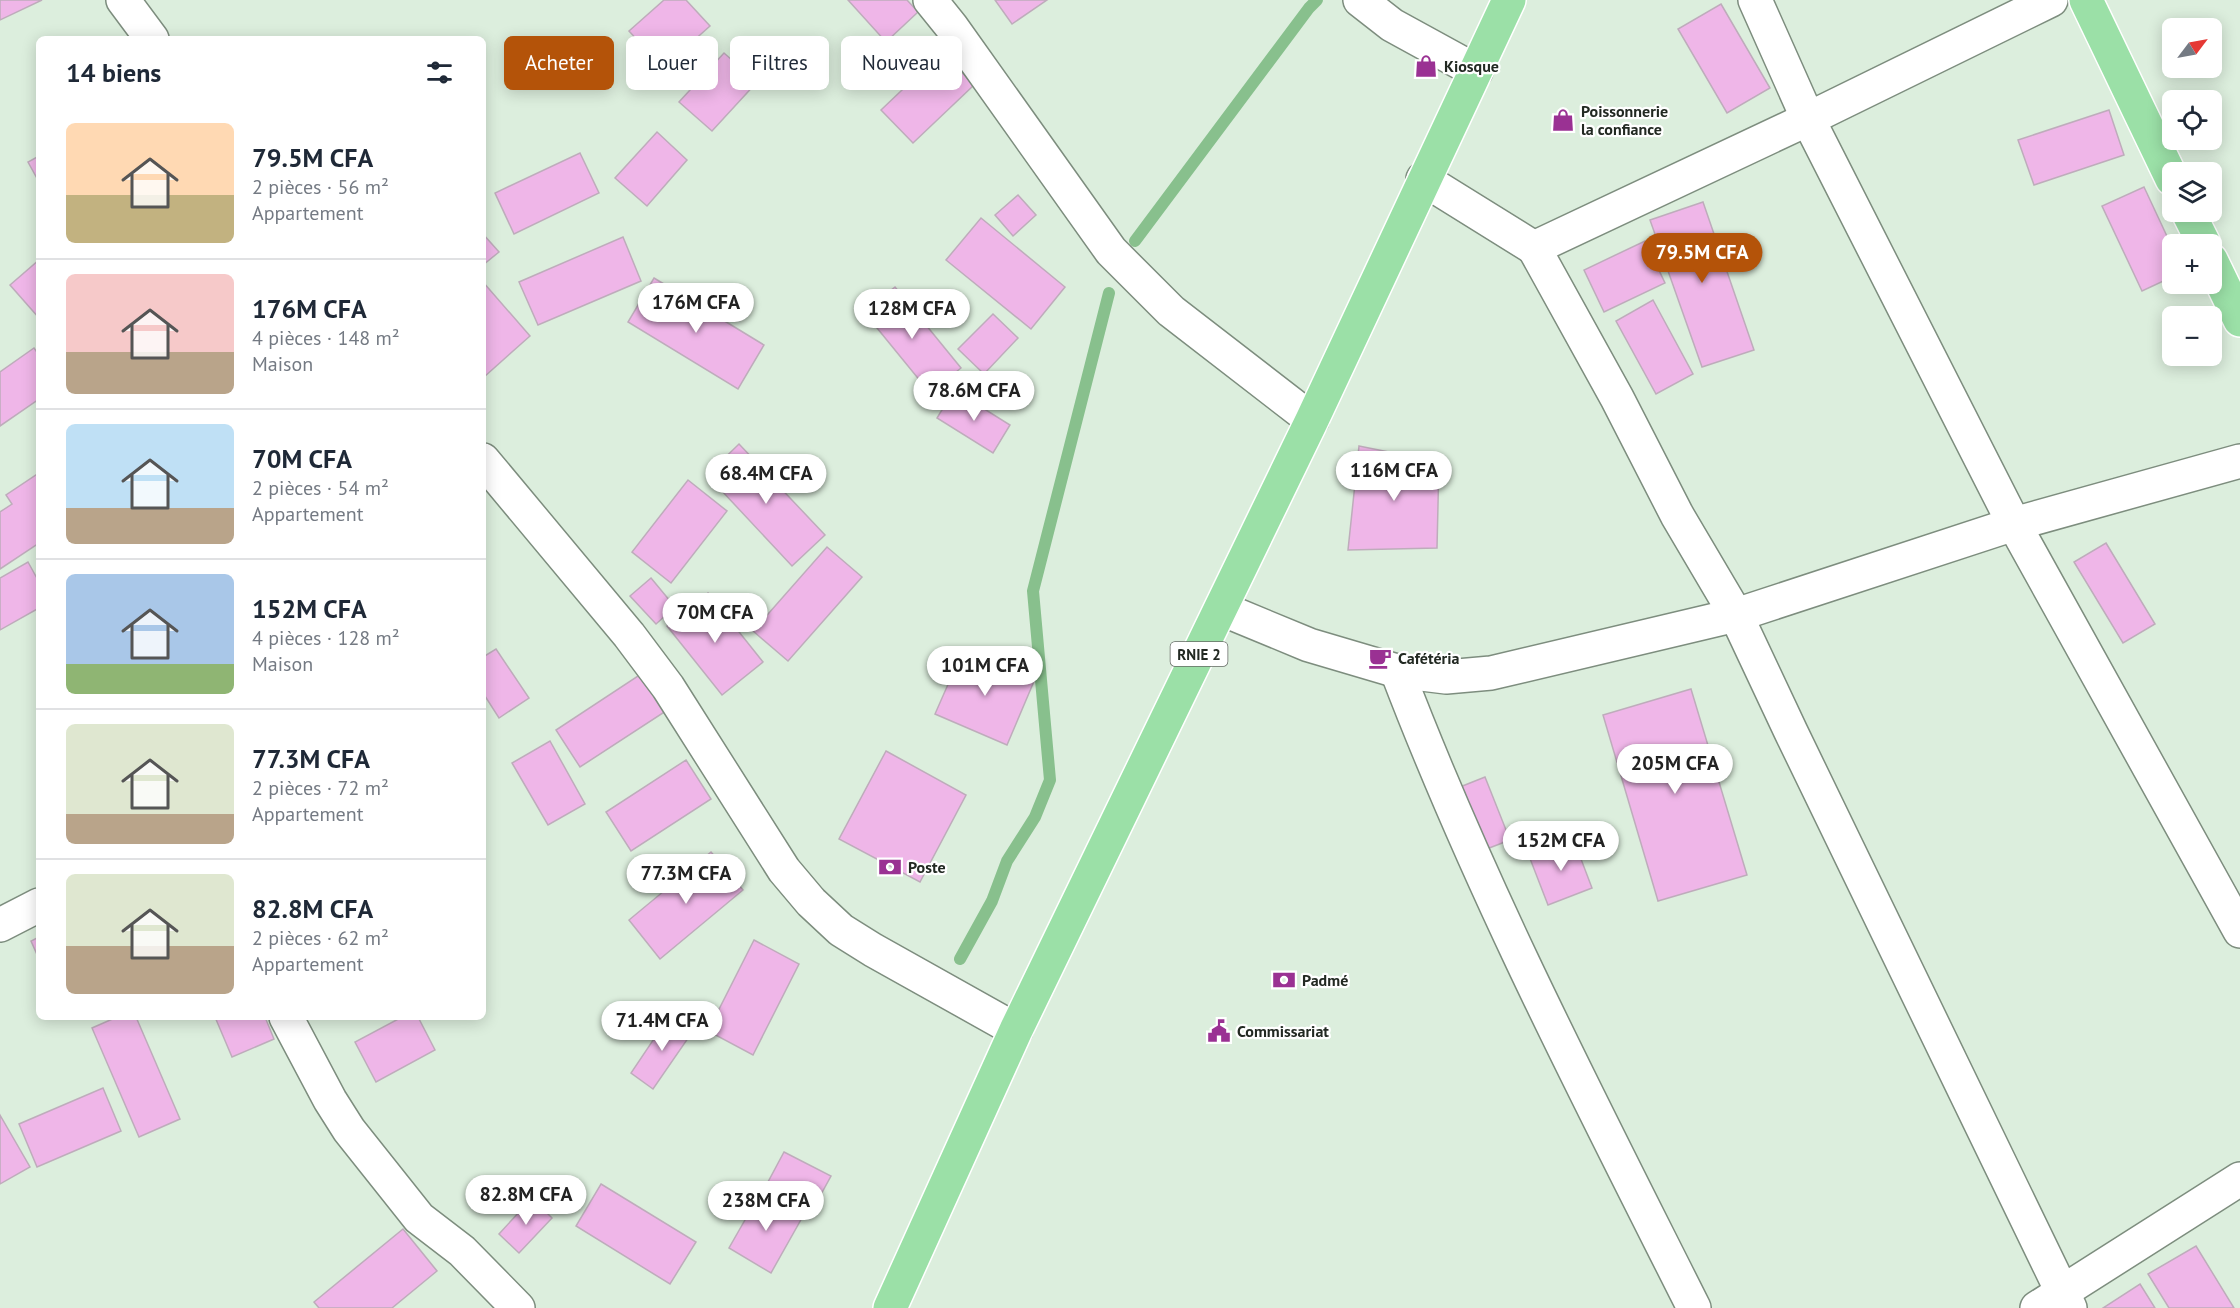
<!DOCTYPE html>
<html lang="fr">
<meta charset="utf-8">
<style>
:root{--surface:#fff;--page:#f6f6f7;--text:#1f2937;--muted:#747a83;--line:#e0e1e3;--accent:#b45309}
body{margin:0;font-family:"PT Sans",sans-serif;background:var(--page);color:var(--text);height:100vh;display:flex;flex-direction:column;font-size:22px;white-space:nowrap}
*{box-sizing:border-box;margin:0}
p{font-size:20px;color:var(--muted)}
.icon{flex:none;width:33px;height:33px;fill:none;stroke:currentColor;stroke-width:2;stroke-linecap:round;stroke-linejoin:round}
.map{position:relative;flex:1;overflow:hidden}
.panel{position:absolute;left:36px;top:36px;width:450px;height:984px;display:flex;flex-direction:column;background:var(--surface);border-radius:9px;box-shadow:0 3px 15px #0003}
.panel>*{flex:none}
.top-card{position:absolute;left:504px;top:36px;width:570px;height:54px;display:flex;gap:12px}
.needle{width:39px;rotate:58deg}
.buttons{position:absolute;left:2162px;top:18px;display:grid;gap:12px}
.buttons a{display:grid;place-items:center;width:60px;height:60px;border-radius:9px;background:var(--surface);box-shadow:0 3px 15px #0003;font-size:30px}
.price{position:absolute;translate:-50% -51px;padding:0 14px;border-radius:21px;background:#fff;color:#222;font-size:20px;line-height:39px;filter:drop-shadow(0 2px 3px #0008)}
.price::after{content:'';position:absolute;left:50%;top:36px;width:18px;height:14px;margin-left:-9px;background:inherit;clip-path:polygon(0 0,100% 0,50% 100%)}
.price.selected{background:var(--accent);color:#fff}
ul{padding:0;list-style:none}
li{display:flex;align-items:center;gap:18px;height:150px;padding:0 30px}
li+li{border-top:2px solid var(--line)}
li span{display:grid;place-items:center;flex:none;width:168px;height:120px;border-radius:9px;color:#555}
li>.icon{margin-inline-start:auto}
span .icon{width:72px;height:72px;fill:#fffc;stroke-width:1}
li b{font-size:26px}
h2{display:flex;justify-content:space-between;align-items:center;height:72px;padding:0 30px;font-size:26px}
.chip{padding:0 21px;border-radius:9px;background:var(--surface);box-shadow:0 3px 15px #0003;font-size:21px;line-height:54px}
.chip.selected{background:var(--accent);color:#fff}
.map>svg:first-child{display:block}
</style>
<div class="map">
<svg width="2240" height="1308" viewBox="0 0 2240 1308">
<rect width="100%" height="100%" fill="#dceedd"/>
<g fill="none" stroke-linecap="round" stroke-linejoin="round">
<g stroke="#88c08d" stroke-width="12">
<path d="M1135 241 1309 8 1317 0"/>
<path d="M960 959 992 901 1007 861 1035 817 1050 780 1033 591 1109 293"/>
</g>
</g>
<g fill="#efb6e8" stroke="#beacbb" stroke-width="1.5">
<path d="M0 0H42L0 20Z"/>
<path d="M664 0H686L710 26 663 68 629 31Z"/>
<path d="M848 0H907L918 12 886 42Z"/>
<path d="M995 0H1047L1012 24Z"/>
<path d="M1721 4 1770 88 1727 113 1678 29Z"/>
<path d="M942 52 974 85 913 143 881 110Z"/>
<path d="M724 53 757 82 712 131 679 102Z"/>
<path d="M2109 110 2124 155 2034 185 2018 140Z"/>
<path d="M657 132 687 160 647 206 615 178Z"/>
<path d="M580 153 599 193 514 234 495 193Z"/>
<path d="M39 156V182L28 162Z"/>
<path d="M2144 187 2172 247V277L2142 291 2102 206Z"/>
<path d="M1018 195 1036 215 1013 236 995 215Z"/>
<path d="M1703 202 1754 350 1702 367 1650 220Z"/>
<path d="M981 218 1065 287 1031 329 946 260Z"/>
<path d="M483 234 499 252 483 265Z"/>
<path d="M623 237 641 281 538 325 519 282Z"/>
<path d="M1645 241 1665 283 1604 312 1584 270Z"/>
<path d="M39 260V318L10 285Z"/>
<path d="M654 278 764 345 738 389 628 322Z"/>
<path d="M483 282 530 336 484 377 483 376Z"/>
<path d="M895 287 961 368 930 393 864 312Z"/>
<path d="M1653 300 1693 374 1656 394 1616 321Z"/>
<path d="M993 314 1018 338 984 374 958 349Z"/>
<path d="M34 348 39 355V399L0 426V372Z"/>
<path d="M954 390 1010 425 993 453 937 418Z"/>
<path d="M739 444 825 535 792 566 707 475Z"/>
<path d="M1359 446 1439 462 1437 548 1348 550Z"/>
<path d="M39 473V543L0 569V512L12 504 6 495Z"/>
<path d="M688 480 727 511 671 583 632 552Z"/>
<path d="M2106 543 2155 624 2123 643 2074 562Z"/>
<path d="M827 547 862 577 788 661 753 631Z"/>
<path d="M28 562 39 582V608L0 630V578Z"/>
<path d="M651 578 675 607 656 624 630 596Z"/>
<path d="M708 593 763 662 722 695 667 626Z"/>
<path d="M964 648 1035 679 1007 745 935 714Z"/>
<path d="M496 649 529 698 499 718 483 693V657Z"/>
<path d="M644 672 669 709 580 767 556 730Z"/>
<path d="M1691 689 1747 875 1658 901 1603 715Z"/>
<path d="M550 741 585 804 548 825 512 763Z"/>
<path d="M886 751 966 795 920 882 839 839Z"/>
<path d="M686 760 711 799 631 851 606 812Z"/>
<path d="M1485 777 1510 840 1484 850 1460 787Z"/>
<path d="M1573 838 1592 888 1548 905 1529 856Z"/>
<path d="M711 852 743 890 660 959 629 920Z"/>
<path d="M39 937V959L31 941Z"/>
<path d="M754 940 799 964 753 1055 708 1031Z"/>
<path d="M670 1015 693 1031 653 1089 631 1073Z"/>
<path d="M117 1017H136L180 1119 139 1137 92 1028Z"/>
<path d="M215 1017H265L274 1039 232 1057Z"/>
<path d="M402 1017H418L435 1050 376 1082 355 1042Z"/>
<path d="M103 1088 121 1131 37 1167 19 1124Z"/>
<path d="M0 1115 30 1167 0 1184Z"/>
<path d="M784 1152 831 1176 814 1207 768 1182Z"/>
<path d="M601 1184 696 1242 670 1284 576 1226Z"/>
<path d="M761 1192 803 1216 771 1273 729 1248Z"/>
<path d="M532 1198 552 1218 519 1253 499 1234Z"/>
<path d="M403 1229 437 1271 392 1308H319L314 1302Z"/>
<path d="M2196 1246 2234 1308H2169L2148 1274Z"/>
<path d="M2140 1284 2155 1308H2103Z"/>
</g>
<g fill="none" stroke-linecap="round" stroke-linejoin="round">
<g stroke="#7d8d7e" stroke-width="36">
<g id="minor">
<path d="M123 0 152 39"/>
<path d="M930 0 951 26 1111 251 1171 311 1312 420"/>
<path d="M1360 0 1392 25 1476 71"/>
<path d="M1755 0 1808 119 2014 524 2240 931"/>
<path d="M1423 179 1534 248 1808 119 2051 0"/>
<path d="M1534 248 1617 398 1677 515 1736 615 1791 732 2070 1308"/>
<path d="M483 460 629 635 668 687 784 870 811 902 841 930 873 950 1016 1030"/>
<path d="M1222 609 1309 645 1397 671 1446 677 1491 673 1736 615 2014 524 2240 461"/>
<path d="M1397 671C1481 891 1589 1099 1694 1308"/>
<path d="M0 925 39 905"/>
<path d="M286 1017 330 1100 349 1130 419 1218 462 1251 518 1308"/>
<path d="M2037 1308 2240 1179"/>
</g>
</g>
<g stroke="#fff" stroke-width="36">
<g id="major">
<path d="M2086 0 2172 179"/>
<path d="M2188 212 2204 244"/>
<path d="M2211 260 2240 320"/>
<path d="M890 1308 1016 1030 1312 420 1509 0"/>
</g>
</g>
<use href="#minor" stroke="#fff" stroke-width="33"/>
<use href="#major" stroke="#9be0a7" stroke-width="33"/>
</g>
<defs>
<g id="shop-bare" transform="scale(1.8)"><path d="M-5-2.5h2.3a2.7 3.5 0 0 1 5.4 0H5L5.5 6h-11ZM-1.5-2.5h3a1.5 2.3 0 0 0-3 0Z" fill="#9a3193" stroke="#fff" stroke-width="2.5" paint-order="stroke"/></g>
<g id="cafe-bare" transform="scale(1.8)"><path d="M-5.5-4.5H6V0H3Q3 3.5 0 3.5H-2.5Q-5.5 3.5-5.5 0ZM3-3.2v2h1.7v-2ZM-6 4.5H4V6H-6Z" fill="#9a3193" stroke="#fff" stroke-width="2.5" paint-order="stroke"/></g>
<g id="bank-bare" transform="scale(1.8)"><path d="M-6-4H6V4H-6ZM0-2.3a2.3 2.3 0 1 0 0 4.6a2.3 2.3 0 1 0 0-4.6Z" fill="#9a3193" stroke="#fff" stroke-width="2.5" paint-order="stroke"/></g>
<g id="civic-bare" transform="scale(1.8)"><path d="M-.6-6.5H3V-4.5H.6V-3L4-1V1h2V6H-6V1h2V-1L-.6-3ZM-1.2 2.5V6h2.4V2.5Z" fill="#9a3193" stroke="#fff" stroke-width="2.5" paint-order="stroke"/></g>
</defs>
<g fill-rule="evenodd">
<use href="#shop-bare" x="1426" y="66"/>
<use href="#shop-bare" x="1563" y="120"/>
<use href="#cafe-bare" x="1380" y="658"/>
<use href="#bank-bare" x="890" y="867"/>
<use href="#bank-bare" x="1284" y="980"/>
<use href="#civic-bare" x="1219" y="1031"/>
</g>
<g text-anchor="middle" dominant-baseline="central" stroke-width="4.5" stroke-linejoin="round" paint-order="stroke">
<rect fill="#fff" stroke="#646964" stroke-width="1.5" x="1170.5" y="642" width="57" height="24" rx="4.5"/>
<g font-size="15" font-weight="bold" fill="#222922">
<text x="1199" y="654">RNIE 2</text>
</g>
<g font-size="16" font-weight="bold" fill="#222922" stroke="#fff" text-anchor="start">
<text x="1444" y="66">Kiosque</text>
<text x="1581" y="111">Poissonnerie<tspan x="1581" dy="18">la confiance</tspan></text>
<text x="1398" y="658">Cafétéria</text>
<text x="908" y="867">Poste</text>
<text x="1302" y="980">Padmé</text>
<text x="1237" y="1031">Commissariat</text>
</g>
</g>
</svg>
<div class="buttons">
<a><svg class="needle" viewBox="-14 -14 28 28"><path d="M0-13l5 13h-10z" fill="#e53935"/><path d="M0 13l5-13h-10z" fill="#747a83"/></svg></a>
<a><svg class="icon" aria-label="locate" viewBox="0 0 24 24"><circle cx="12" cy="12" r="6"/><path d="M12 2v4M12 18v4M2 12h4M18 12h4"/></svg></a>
<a><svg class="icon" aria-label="layers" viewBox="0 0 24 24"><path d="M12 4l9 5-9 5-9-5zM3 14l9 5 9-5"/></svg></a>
<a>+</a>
<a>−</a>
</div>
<b class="price selected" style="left:1702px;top:284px">79.5M CFA</b>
<b class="price" style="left:696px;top:334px">176M CFA</b>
<b class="price" style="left:912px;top:340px">128M CFA</b>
<b class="price" style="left:974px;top:422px">78.6M CFA</b>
<b class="price" style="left:1394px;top:502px">116M CFA</b>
<b class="price" style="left:766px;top:505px">68.4M CFA</b>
<b class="price" style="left:715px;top:644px">70M CFA</b>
<b class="price" style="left:985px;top:697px">101M CFA</b>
<b class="price" style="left:1675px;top:795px">205M CFA</b>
<b class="price" style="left:1561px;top:872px">152M CFA</b>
<b class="price" style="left:686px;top:905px">77.3M CFA</b>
<b class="price" style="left:662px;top:1052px">71.4M CFA</b>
<b class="price" style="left:526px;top:1226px">82.8M CFA</b>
<b class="price" style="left:766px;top:1232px">238M CFA</b>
<div class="top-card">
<a class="chip selected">Acheter</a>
<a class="chip">Louer</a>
<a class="chip">Filtres</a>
<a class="chip">Nouveau</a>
</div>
<section class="panel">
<h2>14 biens<svg class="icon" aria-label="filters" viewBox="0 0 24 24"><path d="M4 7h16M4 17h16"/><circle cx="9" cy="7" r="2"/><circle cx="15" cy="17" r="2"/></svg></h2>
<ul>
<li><span style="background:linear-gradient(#ffd9b3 60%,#c2b280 0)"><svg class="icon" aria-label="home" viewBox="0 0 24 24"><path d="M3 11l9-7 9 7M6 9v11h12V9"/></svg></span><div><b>79.5M CFA</b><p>2 pièces · 56 m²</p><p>Appartement</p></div></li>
<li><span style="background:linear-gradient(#f6c9c9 65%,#b9a48a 0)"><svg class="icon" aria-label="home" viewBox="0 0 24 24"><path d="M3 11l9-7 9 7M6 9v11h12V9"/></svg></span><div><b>176M CFA</b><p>4 pièces · 148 m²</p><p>Maison</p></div></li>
<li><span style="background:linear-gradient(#bfe0f5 70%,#b9a48a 0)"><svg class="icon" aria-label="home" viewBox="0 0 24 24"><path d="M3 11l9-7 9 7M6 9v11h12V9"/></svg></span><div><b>70M CFA</b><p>2 pièces · 54 m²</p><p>Appartement</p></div></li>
<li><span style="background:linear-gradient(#a9c7e8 75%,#8fb573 0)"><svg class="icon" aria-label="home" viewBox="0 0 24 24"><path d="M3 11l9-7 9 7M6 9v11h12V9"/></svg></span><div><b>152M CFA</b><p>4 pièces · 128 m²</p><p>Maison</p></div></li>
<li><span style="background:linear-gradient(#dfe7d0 75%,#b9a48a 0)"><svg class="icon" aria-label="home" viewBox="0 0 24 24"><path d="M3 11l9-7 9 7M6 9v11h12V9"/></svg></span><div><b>77.3M CFA</b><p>2 pièces · 72 m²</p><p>Appartement</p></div></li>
<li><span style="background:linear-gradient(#dfe7d0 60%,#b9a48a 0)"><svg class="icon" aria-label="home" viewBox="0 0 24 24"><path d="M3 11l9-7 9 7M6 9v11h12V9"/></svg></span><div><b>82.8M CFA</b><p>2 pièces · 62 m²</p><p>Appartement</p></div></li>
</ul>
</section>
</div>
